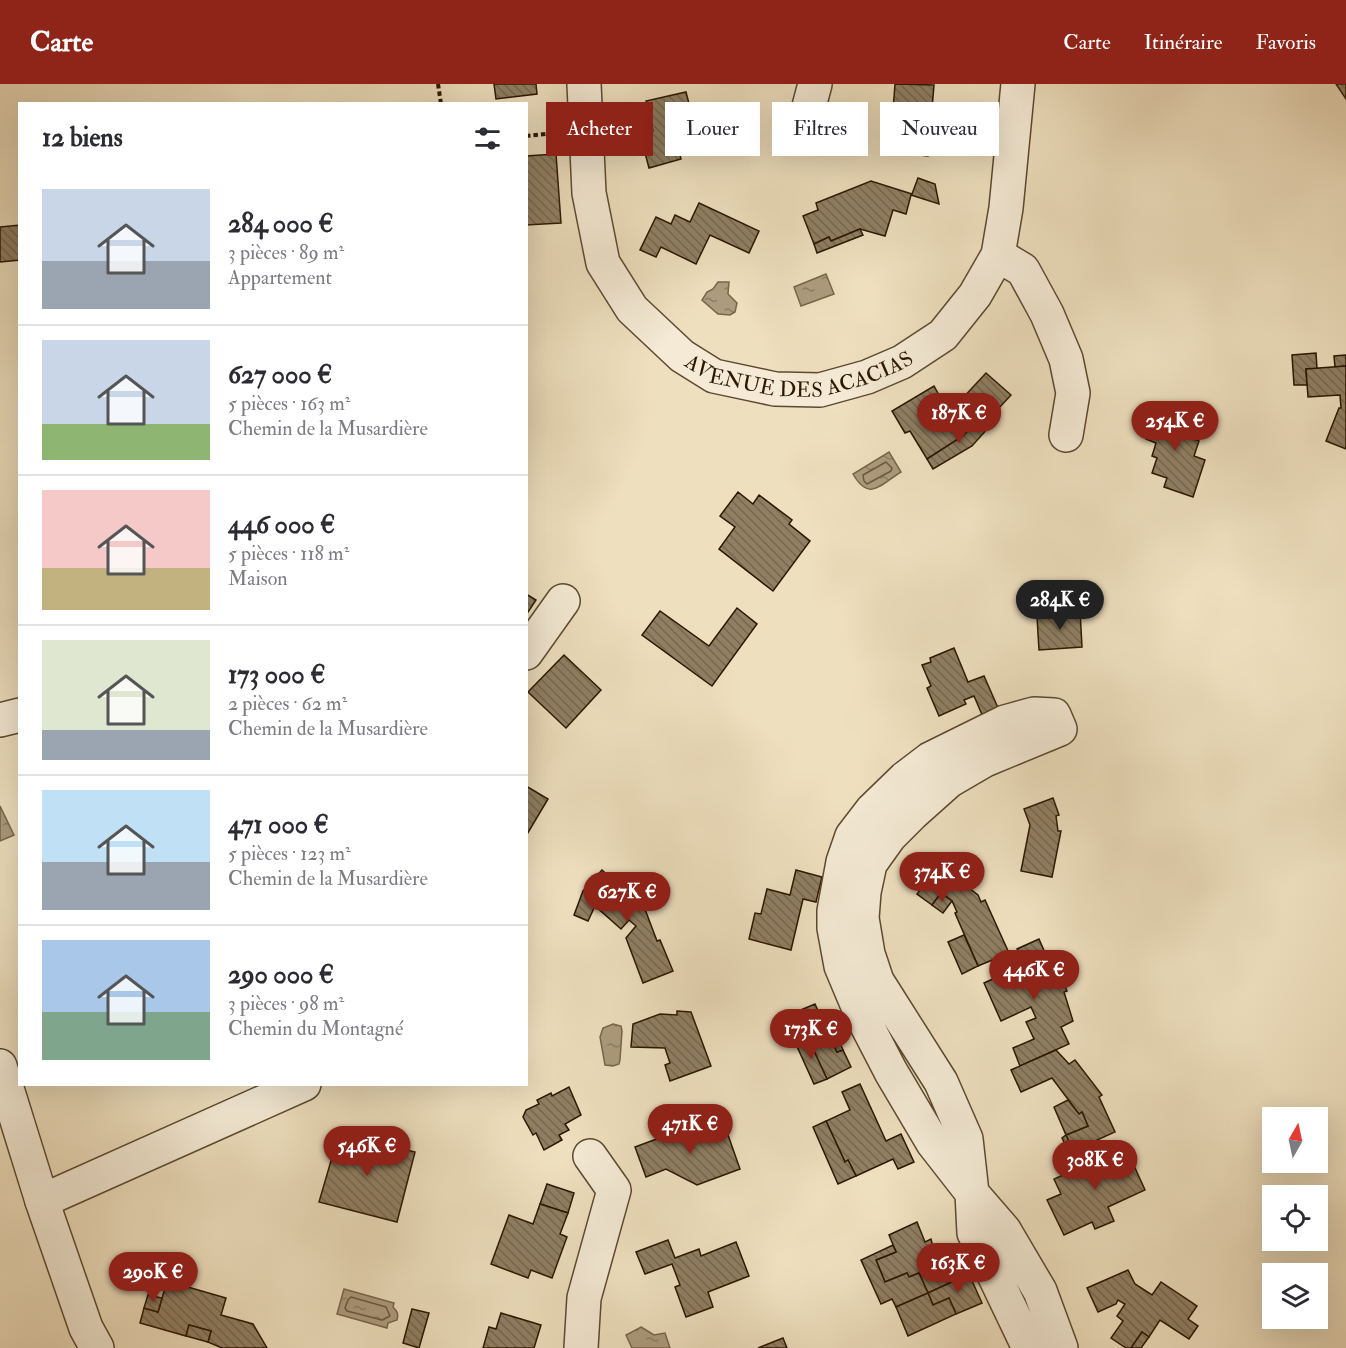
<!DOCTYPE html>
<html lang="fr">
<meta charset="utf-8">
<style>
:root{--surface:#fff;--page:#f2f2f3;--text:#2b2b33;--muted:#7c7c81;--line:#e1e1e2;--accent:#8f2418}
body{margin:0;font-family:"IM FELL Double Pica",serif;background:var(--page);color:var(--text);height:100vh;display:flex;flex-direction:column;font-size:22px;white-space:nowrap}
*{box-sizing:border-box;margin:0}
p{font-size:20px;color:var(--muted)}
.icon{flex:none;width:33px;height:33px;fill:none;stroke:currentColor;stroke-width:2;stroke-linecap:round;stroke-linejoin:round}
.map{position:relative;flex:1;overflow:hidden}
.drawer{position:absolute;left:18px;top:18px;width:510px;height:984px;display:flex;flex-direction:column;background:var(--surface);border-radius:0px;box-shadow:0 6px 24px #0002}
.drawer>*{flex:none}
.banner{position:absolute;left:546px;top:18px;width:570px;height:54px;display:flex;gap:12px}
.needle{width:39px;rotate:9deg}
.fabs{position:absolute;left:1262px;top:1023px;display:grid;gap:12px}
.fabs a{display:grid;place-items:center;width:66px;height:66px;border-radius:0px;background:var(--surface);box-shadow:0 6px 24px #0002;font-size:30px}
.price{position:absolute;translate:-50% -51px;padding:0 14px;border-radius:21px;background:var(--accent);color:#fff;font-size:20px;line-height:39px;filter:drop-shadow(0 2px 3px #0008)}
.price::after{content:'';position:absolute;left:50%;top:36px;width:18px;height:14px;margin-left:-9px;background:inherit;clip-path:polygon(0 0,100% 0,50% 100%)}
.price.selected{background:#222;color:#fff}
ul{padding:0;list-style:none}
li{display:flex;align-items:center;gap:18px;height:150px;padding:0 24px}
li+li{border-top:2px solid var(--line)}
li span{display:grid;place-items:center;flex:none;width:168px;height:120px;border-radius:0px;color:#555}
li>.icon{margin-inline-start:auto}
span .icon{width:72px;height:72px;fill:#fffc;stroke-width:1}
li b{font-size:26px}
h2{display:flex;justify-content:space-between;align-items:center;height:72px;padding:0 24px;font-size:26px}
.pill{padding:0 21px;border-radius:0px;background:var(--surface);box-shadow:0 6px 24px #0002;font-size:21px;line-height:54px}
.pill.selected{background:var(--accent);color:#fff}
header{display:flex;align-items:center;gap:36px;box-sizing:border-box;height:84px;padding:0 30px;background:var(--accent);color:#fff}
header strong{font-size:28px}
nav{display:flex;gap:33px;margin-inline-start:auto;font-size:21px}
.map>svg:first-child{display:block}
</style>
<header>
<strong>Carte</strong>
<nav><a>Carte</a><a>Itinéraire</a><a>Favoris</a></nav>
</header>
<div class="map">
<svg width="1346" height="1264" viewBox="0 0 1346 1264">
<defs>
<pattern id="water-ripples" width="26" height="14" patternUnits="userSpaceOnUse" patternTransform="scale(1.5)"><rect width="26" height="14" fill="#ac9b7d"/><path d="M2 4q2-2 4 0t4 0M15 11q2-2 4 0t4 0" fill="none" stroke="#8c7d64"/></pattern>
<pattern id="building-back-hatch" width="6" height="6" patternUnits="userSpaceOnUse" patternTransform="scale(1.5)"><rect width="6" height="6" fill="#907f63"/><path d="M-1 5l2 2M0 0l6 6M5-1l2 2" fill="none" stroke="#76674f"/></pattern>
</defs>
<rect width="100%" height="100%" fill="#eedfbe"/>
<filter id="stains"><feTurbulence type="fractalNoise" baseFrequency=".00333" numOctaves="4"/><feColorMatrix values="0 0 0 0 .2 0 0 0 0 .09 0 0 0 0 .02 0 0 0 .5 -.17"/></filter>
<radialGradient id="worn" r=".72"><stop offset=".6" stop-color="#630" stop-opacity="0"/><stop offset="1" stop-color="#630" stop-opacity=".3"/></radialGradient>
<g fill="url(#water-ripples)" stroke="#78664b" stroke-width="1.5">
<path d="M826 190 834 210 801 222 794 203Z"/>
<path d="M718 198H729L728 210 737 219 735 228 730 231 718 230 702 216 707 208 713 205Z"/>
<path d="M889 368 901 388C880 401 869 418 853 390Z"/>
<path d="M0 722 14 751 0 757Z"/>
<path d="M613 940 621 942 622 947 620 976 619 980 613 982 605 981 600 953 603 944Z"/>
<path d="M344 1205 394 1219 393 1223C397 1227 399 1230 397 1236L388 1239 387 1244 337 1230Z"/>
<path d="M641 1243 654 1251 665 1249 670 1264H632L626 1251Z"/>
</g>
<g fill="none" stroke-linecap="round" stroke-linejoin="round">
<g stroke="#6c593e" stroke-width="1.5">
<path d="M886 378 892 384 891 387 867 400 864 397 863 391Z"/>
<path d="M351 1213 386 1223 390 1232 382 1236 347 1227 345 1224 348 1216Z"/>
</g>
</g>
<g fill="url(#building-back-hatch)" stroke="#2b1700" stroke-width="1.5">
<path d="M494 0H536L537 10 496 15Z"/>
<path d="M895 0 934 1 928 72 890 68Z"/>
<path d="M1336 0H1346V15Z"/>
<path d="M686 8 698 55 677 60 681 75 649 84 640 50 653 47 646 17Z"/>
<path d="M556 70 561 139 526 141V72Z"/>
<path d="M918 94 935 100 939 120 911 111 906 130 893 126 885 152 860 145 831 157 829 153 814 160 803 132 818 126 816 119 871 97 912 110Z"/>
<path d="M699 119 759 147 749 169 710 151 696 180 661 163 656 173 640 166 656 133 671 140 675 131 690 138Z"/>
<path d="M20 141V176L0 178V143Z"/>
<path d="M860 145 863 151 817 169 814 160 829 153 831 157Z"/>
<path d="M1316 269 1317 285H1306L1307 301H1294L1292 271Z"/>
<path d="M1346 271V282L1335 283 1334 272Z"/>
<path d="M1346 282V365L1326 357 1339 324H1341L1340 311 1308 313 1306 285Z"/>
<path d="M986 289 1011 311 985 339 981 333 963 352 927 375 910 347 905 349 892 327 934 302 945 322 942 324 947 331Z"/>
<path d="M1157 322 1190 333 1184 352 1199 357 1194 372 1205 376 1193 413 1164 403 1167 394 1152 389 1157 374 1152 372 1156 359 1146 355Z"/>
<path d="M981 333 989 343 972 362 933 385 927 375 963 352Z"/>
<path d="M738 408 753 420 759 411 792 436 789 440 810 457 773 507 719 465 735 443 720 432Z"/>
<path d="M526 510 536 516 526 531Z"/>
<path d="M737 524 757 540 712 602 642 551 660 527 709 562Z"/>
<path d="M1080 526 1082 563 1039 566 1037 533Z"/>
<path d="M954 564 968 598 984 592 999 626 983 633 974 612 964 616 966 620 939 632 927 604 931 602 922 581 931 578 930 574Z"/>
<path d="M564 571 601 606 566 644 528 608Z"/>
<path d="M526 702 548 715 526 752Z"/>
<path d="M1053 714 1059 731 1056 732 1058 747H1061L1052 793 1021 787 1030 741 1024 725Z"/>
<path d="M939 781 978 811 981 818 985 816 1009 869 978 882 955 829 957 828 952 817 941 809 932 821 917 810Z"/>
<path d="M602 786 616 799 620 794 633 806 631 809 643 820 657 857 660 856 673 887 643 899 626 854 636 842 629 836 621 845 595 822 588 837 574 831 583 807Z"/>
<path d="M796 786 822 793 816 818 803 815 791 866 749 855 755 829 761 830 767 805 790 811Z"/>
<path d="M941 809 952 817 943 829 932 821Z"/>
<path d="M964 851 978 882 962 890 948 858Z"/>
<path d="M1039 855 1046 871 1053 868 1059 870 1061 877 1057 882 1067 907 1064 908 1073 937 1061 943 1069 960 1020 982 1013 964 1034 955 1026 938 1036 934 1031 923 1001 937 984 899 1024 881 1017 865Z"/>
<path d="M815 920 837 968 843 966 851 983 827 995 807 952 795 958 784 933Z"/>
<path d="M677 927 691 928 711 982 670 997 665 981 670 979 665 964 631 963 633 940 660 930 677 931Z"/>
<path d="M832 940 843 966 837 968 826 943Z"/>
<path d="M807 952 827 995 814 1000 795 958Z"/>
<path d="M1056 966 1069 980 1075 976 1102 1011 1099 1013 1115 1048 1073 1067 1066 1051 1088 1042 1082 1028 1079 1030 1052 994 1021 1008 1011 986Z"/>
<path d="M860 1000 886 1057 901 1050 914 1078 898 1085 893 1075 856 1092 848 1076 845 1078 826 1037 850 1026 842 1008Z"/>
<path d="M569 1003 581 1031 565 1040 569 1046 559 1051 562 1056 544 1066 536 1049 533 1051 523 1033 526 1026 539 1020 537 1016 551 1009 552 1012Z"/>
<path d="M1068 1016 1079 1030 1082 1028 1088 1042 1066 1051 1054 1023Z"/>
<path d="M826 1037 845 1078 848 1076 856 1092 838 1100 813 1043Z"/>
<path d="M700 1039 704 1051 715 1047 718 1054 728 1051 740 1085 697 1101 666 1085 646 1093 635 1063Z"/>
<path d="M340 1046 380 1056 375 1075 379 1076 383 1060 415 1068 397 1138 319 1118Z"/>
<path d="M1066 1051 1073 1067 1069 1069 1062 1054Z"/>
<path d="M1125 1062 1145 1106 1108 1123 1114 1137 1095 1145 1092 1138 1064 1151 1047 1116 1061 1110 1054 1095Z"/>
<path d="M547 1100 574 1109 568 1129 540 1120Z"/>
<path d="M540 1120 568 1129 560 1150 567 1153 552 1194 531 1186 528 1194 491 1180 509 1131 533 1140Z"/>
<path d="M917 1138 925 1158 931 1155 936 1175 946 1171 955 1192 968 1187 969 1190 928 1209 919 1189 909 1193 907 1189 885 1198 876 1176 896 1168 889 1151Z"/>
<path d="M668 1156 675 1174 699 1165 701 1172 736 1158 749 1192 708 1208 713 1223 686 1233 675 1203 680 1201 672 1180 645 1190 636 1168Z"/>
<path d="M893 1161 896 1168 876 1176 885 1198 907 1189 909 1193 919 1189 928 1209 896 1223 892 1215 881 1220 861 1176Z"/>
<path d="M1128 1186 1135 1200 1152 1211 1161 1198 1197 1222 1188 1235 1198 1242 1189 1255 1160 1236 1149 1253 1142 1248 1131 1264H1126L1111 1254 1123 1237 1117 1232 1125 1220 1118 1216 1116 1220 1098 1228 1087 1204Z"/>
<path d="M969 1190 982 1219 956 1230 949 1214 933 1221 928 1209Z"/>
<path d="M167 1197 226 1214 221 1231 253 1240 267 1264H222L208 1258 211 1247 189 1241 186 1252 140 1239 144 1224 158 1228Z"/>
<path d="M928 1209 933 1221 949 1214 956 1230 908 1252 896 1223Z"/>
<path d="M148 1211 162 1214 158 1228 144 1224Z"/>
<path d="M412 1225 429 1229 419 1264 403 1259Z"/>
<path d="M501 1229 541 1241 534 1264H483L489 1243 496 1245Z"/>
<path d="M189 1241 211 1247 208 1258 186 1252Z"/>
<path d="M1142 1248 1149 1253 1141 1264H1131Z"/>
<path d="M783 1254 787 1264H758Z"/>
</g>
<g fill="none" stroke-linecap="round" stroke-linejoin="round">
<g stroke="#5c4930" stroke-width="36">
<g id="minor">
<path id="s1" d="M584 0 589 109 603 179 632 225 682 272 714 292 775 305 820 306 867 293 902 278 943 251 975 211 998 171 1006 124 1018 0"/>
<path d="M807 30 815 0"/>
<path d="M998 171 1023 186 1047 230 1066 275 1073 309 1066 351"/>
<path d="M526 569 563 517"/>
<path d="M0 636 20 631"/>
<path d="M0 982 42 1117 86 1244 97 1264"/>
<path d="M42 1117 304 1000"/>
<path d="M581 1264 584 1214 614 1106 590 1072"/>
<path d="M1029 1264 974 1149 972 1109 933 1059 891 988 862 932 841 882 834 844V827L843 778 852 752 872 726 905 694 930 675 1005 638 1034 630 1054 631 1060 645 985 676 949 697 912 730 890 752 870 780 864 808 862 834 868 870 877 897 941 998 966 1055 972 1109 1004 1146 1040 1207 1061 1264"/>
</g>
</g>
<g stroke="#2b1700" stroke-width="4" stroke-dasharray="4.5 3" stroke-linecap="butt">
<path d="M438 0 441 20"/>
<path d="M526 52 555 49"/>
</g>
<use href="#minor" stroke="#f4ead5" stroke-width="33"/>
</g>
<g text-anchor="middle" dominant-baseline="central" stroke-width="5" stroke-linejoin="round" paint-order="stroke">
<g font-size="21" fill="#2b1700" stroke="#f4ead5">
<text stroke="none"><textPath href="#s1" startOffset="428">AVENUE DES ACACIAS</textPath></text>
</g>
</g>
<rect width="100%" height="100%" filter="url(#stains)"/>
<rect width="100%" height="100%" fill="url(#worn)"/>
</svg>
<div class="fabs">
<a><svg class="needle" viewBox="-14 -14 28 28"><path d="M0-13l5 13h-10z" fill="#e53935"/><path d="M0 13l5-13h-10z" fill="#7c7c81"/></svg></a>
<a><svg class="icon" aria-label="locate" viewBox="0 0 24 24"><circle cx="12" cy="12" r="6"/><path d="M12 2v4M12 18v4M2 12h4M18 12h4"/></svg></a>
<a><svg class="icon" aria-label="layers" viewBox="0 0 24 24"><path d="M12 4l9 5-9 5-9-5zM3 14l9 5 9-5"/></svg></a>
</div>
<b class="price" style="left:959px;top:360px">187K €</b>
<b class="price" style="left:1175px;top:368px">254K €</b>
<b class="price selected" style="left:1060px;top:547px">284K €</b>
<b class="price" style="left:942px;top:819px">374K €</b>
<b class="price" style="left:627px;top:839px">627K €</b>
<b class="price" style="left:1034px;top:917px">446K €</b>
<b class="price" style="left:811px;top:976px">173K €</b>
<b class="price" style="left:690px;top:1071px">471K €</b>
<b class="price" style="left:367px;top:1093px">546K €</b>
<b class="price" style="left:1095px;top:1107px">308K €</b>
<b class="price" style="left:958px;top:1210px">163K €</b>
<b class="price" style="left:153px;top:1219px">290K €</b>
<div class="banner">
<a class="pill selected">Acheter</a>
<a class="pill">Louer</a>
<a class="pill">Filtres</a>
<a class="pill">Nouveau</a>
</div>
<section class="drawer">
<h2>12 biens<svg class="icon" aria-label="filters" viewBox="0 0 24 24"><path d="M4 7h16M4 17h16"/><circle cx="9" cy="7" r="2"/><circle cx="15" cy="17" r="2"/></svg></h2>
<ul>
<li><span style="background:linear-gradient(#c9d6e8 60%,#9aa5b1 0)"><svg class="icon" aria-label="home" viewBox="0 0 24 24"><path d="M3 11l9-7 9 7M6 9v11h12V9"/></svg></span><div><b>284 000 €</b><p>3 pièces · 89 m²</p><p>Appartement</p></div></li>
<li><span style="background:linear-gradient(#c9d6e8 70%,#8fb573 0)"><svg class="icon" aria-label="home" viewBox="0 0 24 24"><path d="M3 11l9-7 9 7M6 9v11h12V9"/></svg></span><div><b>627 000 €</b><p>5 pièces · 163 m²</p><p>Chemin de la Musardière</p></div></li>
<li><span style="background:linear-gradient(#f6c9c9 65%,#c2b280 0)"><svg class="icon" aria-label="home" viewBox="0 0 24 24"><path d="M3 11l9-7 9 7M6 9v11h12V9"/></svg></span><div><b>446 000 €</b><p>5 pièces · 118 m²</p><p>Maison</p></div></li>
<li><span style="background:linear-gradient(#dfe7d0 75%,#9aa5b1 0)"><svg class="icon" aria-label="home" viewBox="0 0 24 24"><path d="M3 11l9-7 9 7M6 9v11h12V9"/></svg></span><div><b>173 000 €</b><p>2 pièces · 62 m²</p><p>Chemin de la Musardière</p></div></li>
<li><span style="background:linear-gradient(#bfe0f5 60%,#9aa5b1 0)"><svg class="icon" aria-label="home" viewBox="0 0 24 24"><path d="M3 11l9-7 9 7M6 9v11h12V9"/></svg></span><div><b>471 000 €</b><p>5 pièces · 123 m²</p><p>Chemin de la Musardière</p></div></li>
<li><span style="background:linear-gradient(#a9c7e8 60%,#7fa58c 0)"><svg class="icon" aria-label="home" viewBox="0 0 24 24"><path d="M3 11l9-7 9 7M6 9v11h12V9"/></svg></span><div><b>290 000 €</b><p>3 pièces · 98 m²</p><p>Chemin du Montagné</p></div></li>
</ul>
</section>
</div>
